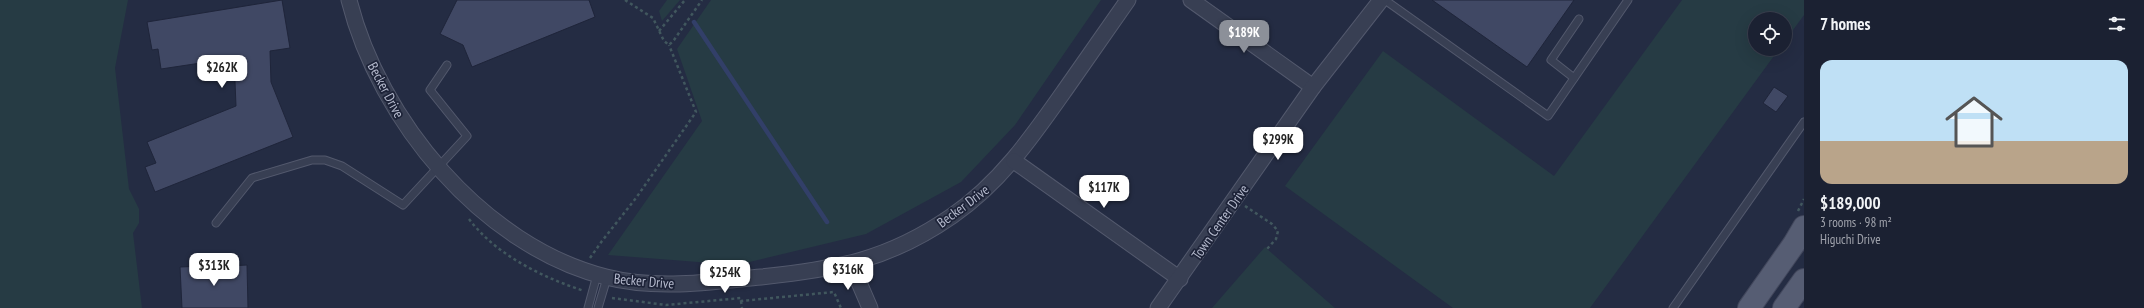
<!DOCTYPE html>
<meta charset="utf-8">
<style>
:root{--surface:#1b2132;--page:#24293a;--text:#f1f3f6;--muted:#a0a3ac;--line:#393e4d;--accent:#8c9099}
body{margin:0;font-family:"PT Sans Narrow",sans-serif;background:var(--page);color:var(--text);height:100vh;display:flex;flex-direction:column;font-size:15px;white-space:nowrap}
*{box-sizing:border-box;margin:0}
p{font-size:13px;color:var(--muted)}
.icon{flex:none;width:22px;height:22px;fill:none;stroke:currentColor;stroke-width:2;stroke-linecap:round;stroke-linejoin:round}
.map{position:relative;flex:1;overflow:hidden}
.panel{display:flex;flex-direction:column;background:var(--surface);width:340px}
.panel>*{flex:none}
.fabs{position:absolute;left:1748px;top:12px;display:grid;gap:8px}
.fabs a{display:grid;place-items:center;width:44px;height:44px;border-radius:50%;background:var(--surface);box-shadow:0 4px 16px #0002,0 0 0 1px var(--line);font-size:20px}
.price{position:absolute;translate:-50% -34px;padding:0 9px;border-radius:8px;background:#fff;color:#222;font-size:13px;line-height:26px;filter:drop-shadow(0 1px 2px #0008)}
.price::after{content:'';position:absolute;left:50%;top:24px;width:12px;height:9px;margin-left:-6px;background:inherit;clip-path:polygon(0 0,100% 0,50% 100%)}
.price.on{background:var(--accent);color:#fff}
ul{padding:0;list-style:none}
li{display:grid;align-content:center;gap:8px;height:212px;padding:0 16px}
li+li{border-top:1px solid var(--line)}
li span{display:grid;place-items:center;height:124px;border-radius:12px;color:#555}
li>.icon{margin-inline-start:auto}
span .icon{width:72px;height:72px;fill:#fffc;stroke-width:1}
li b{font-size:17px}
h2{display:flex;justify-content:space-between;align-items:center;height:48px;padding:0 16px;font-size:17px}
main{display:flex;flex:1;min-height:0}
.map>svg:first-child{display:block}
</style>
<main>
<div class="map">
<svg width="1804" height="308" viewBox="0 0 1804 308">
<rect width="100%" height="100%" fill="#242c43"/>
<g fill="#263b44">
<path d="M0 0H128L115 68 129 189 139 209V223L133 233 142 308H0Z"/>
<path d="M667 0H680L662 21 659 11Z"/>
<path d="M711 0H1101L1015 125 961 182 866 234 737 265 608 255 702 121 677 49Z"/>
<path d="M1682 0H1804V15L1785 41V19H1755V49H1779L1590 308H1453L1285 186 1383 51 1554 176Z"/>
<path d="M1265 247 1267 249 1335 308H1212Z"/>
</g>
<g fill="none" stroke-linecap="round" stroke-linejoin="round">
<path stroke="#323f68" stroke-width="4.5" d="M694 22 827 222"/>
</g>
<g fill="#404864" stroke="#1f253a">
<path d="M282 0 290 48 270 51 271 82 293 137 155 192 145 167 156 163 147 142 236 106 234 58 161 69 158 49 152 50 147 22Z"/>
<path d="M457 0H589L595 17 472 67 463 45 440 34Z"/>
<path d="M1432 0H1574L1527 67Z"/>
<path d="M1774 87 1788 96 1776 112 1763 103Z"/>
<path d="M228 265V266L247 265 248 308H182L180 267Z"/>
</g>
<g fill="none" stroke-linecap="round" stroke-linejoin="round">
<g stroke="#53596d" stroke-width="9">
<g id="service">
<path d="M1385 0 1548 116 1628 0"/>
<path d="M1574 78 1551 60 1579 19"/>
<path d="M216 223 252 178 312 160H325L342 166 403 205 467 136 430 90 447 65"/>
<path d="M588 308 597 275"/>
<path d="M598 308 607 278"/>
<path d="M1673 308 1804 122"/>
</g>
</g>
<g stroke="#53596d" stroke-width="17">
<g id="minor">
<path d="M349 0C379 120 483 246 606 277 657 290 709 282 761 277 836 269 887 261 952 216 1000 183 1032 137 1065 90 1086 60 1107 30 1128 0"/>
<path d="M1191 0 1313 87"/>
<path d="M1014 161 1180 279"/>
<path d="M851 264 870 308"/>
<path d="M1158 308 1313 87 1381 0"/>
</g>
</g>
<g stroke="#42475c" stroke-width="24">
<g id="primary">
<path d="M1749 308 1794 244 1804 227"/>
<path d="M1784 308 1804 280"/>
</g>
</g>
<g stroke="#41575e" stroke-width="2.5" stroke-dasharray="3 3" stroke-linecap="butt">
<path d="M625 0 653 18 664 41 669 45 674 40 702 0"/>
<path d="M659 31 685 0"/>
<path d="M1245 206 1272 224 1278 231 1276 239 1267 249"/>
<path d="M1798 211 1804 199"/>
<path d="M469 219C496 255 542 277 584 291"/>
<path d="M590 258 602 241 636 198 696 112 669 45"/>
<path d="M612 298 666 305 741 298V301L834 292 841 308"/>
<path d="M741 301 742 308"/>
</g>
<use href="#service" stroke="#383f53" stroke-width="7"/>
<use href="#minor" stroke="#383f53" stroke-width="15"/>
<use href="#primary" stroke="#565d73" stroke-width="22"/>
</g>
<g text-anchor="middle" dominant-baseline="central" stroke-width="3.5" stroke-linejoin="round" paint-order="stroke">
<g font-size="14" fill="#b5bacd" stroke="#1d2338">
<text transform="translate(386 90) rotate(62)">Becker Drive</text>
<text transform="translate(963 206) rotate(-37)">Becker Drive</text>
<text transform="translate(1220 222) rotate(-55)">Town Center Drive</text>
<text transform="translate(644 281) rotate(5)">Becker Drive</text>
</g>
</g>
</svg>
<div class="fabs">
<a><svg class="icon" aria-label="locate" viewBox="0 0 24 24"><circle cx="12" cy="12" r="6"/><path d="M12 2v4M12 18v4M2 12h4M18 12h4"/></svg></a>
</div>
<b class="price on" style="left:1244px;top:54px">$189K</b>
<b class="price" style="left:222px;top:89px">$262K</b>
<b class="price" style="left:1278px;top:161px">$299K</b>
<b class="price" style="left:1104px;top:209px">$117K</b>
<b class="price" style="left:214px;top:287px">$313K</b>
<b class="price" style="left:848px;top:291px">$316K</b>
<b class="price" style="left:725px;top:294px">$254K</b>
</div>
<section class="panel">
<h2>7 homes<svg class="icon" aria-label="filters" viewBox="0 0 24 24"><path d="M4 7h16M4 17h16"/><circle cx="9" cy="7" r="2"/><circle cx="15" cy="17" r="2"/></svg></h2>
<ul>
<li><span style="background:linear-gradient(#bfe0f5 65%,#b9a48a 0)"><svg class="icon" aria-label="home" viewBox="0 0 24 24"><path d="M3 11l9-7 9 7M6 9v11h12V9"/></svg></span><div><b>$189,000</b><p>3 rooms · 98 m²</p><p>Higuchi Drive</p></div></li>
</ul>
</section>
</main>
